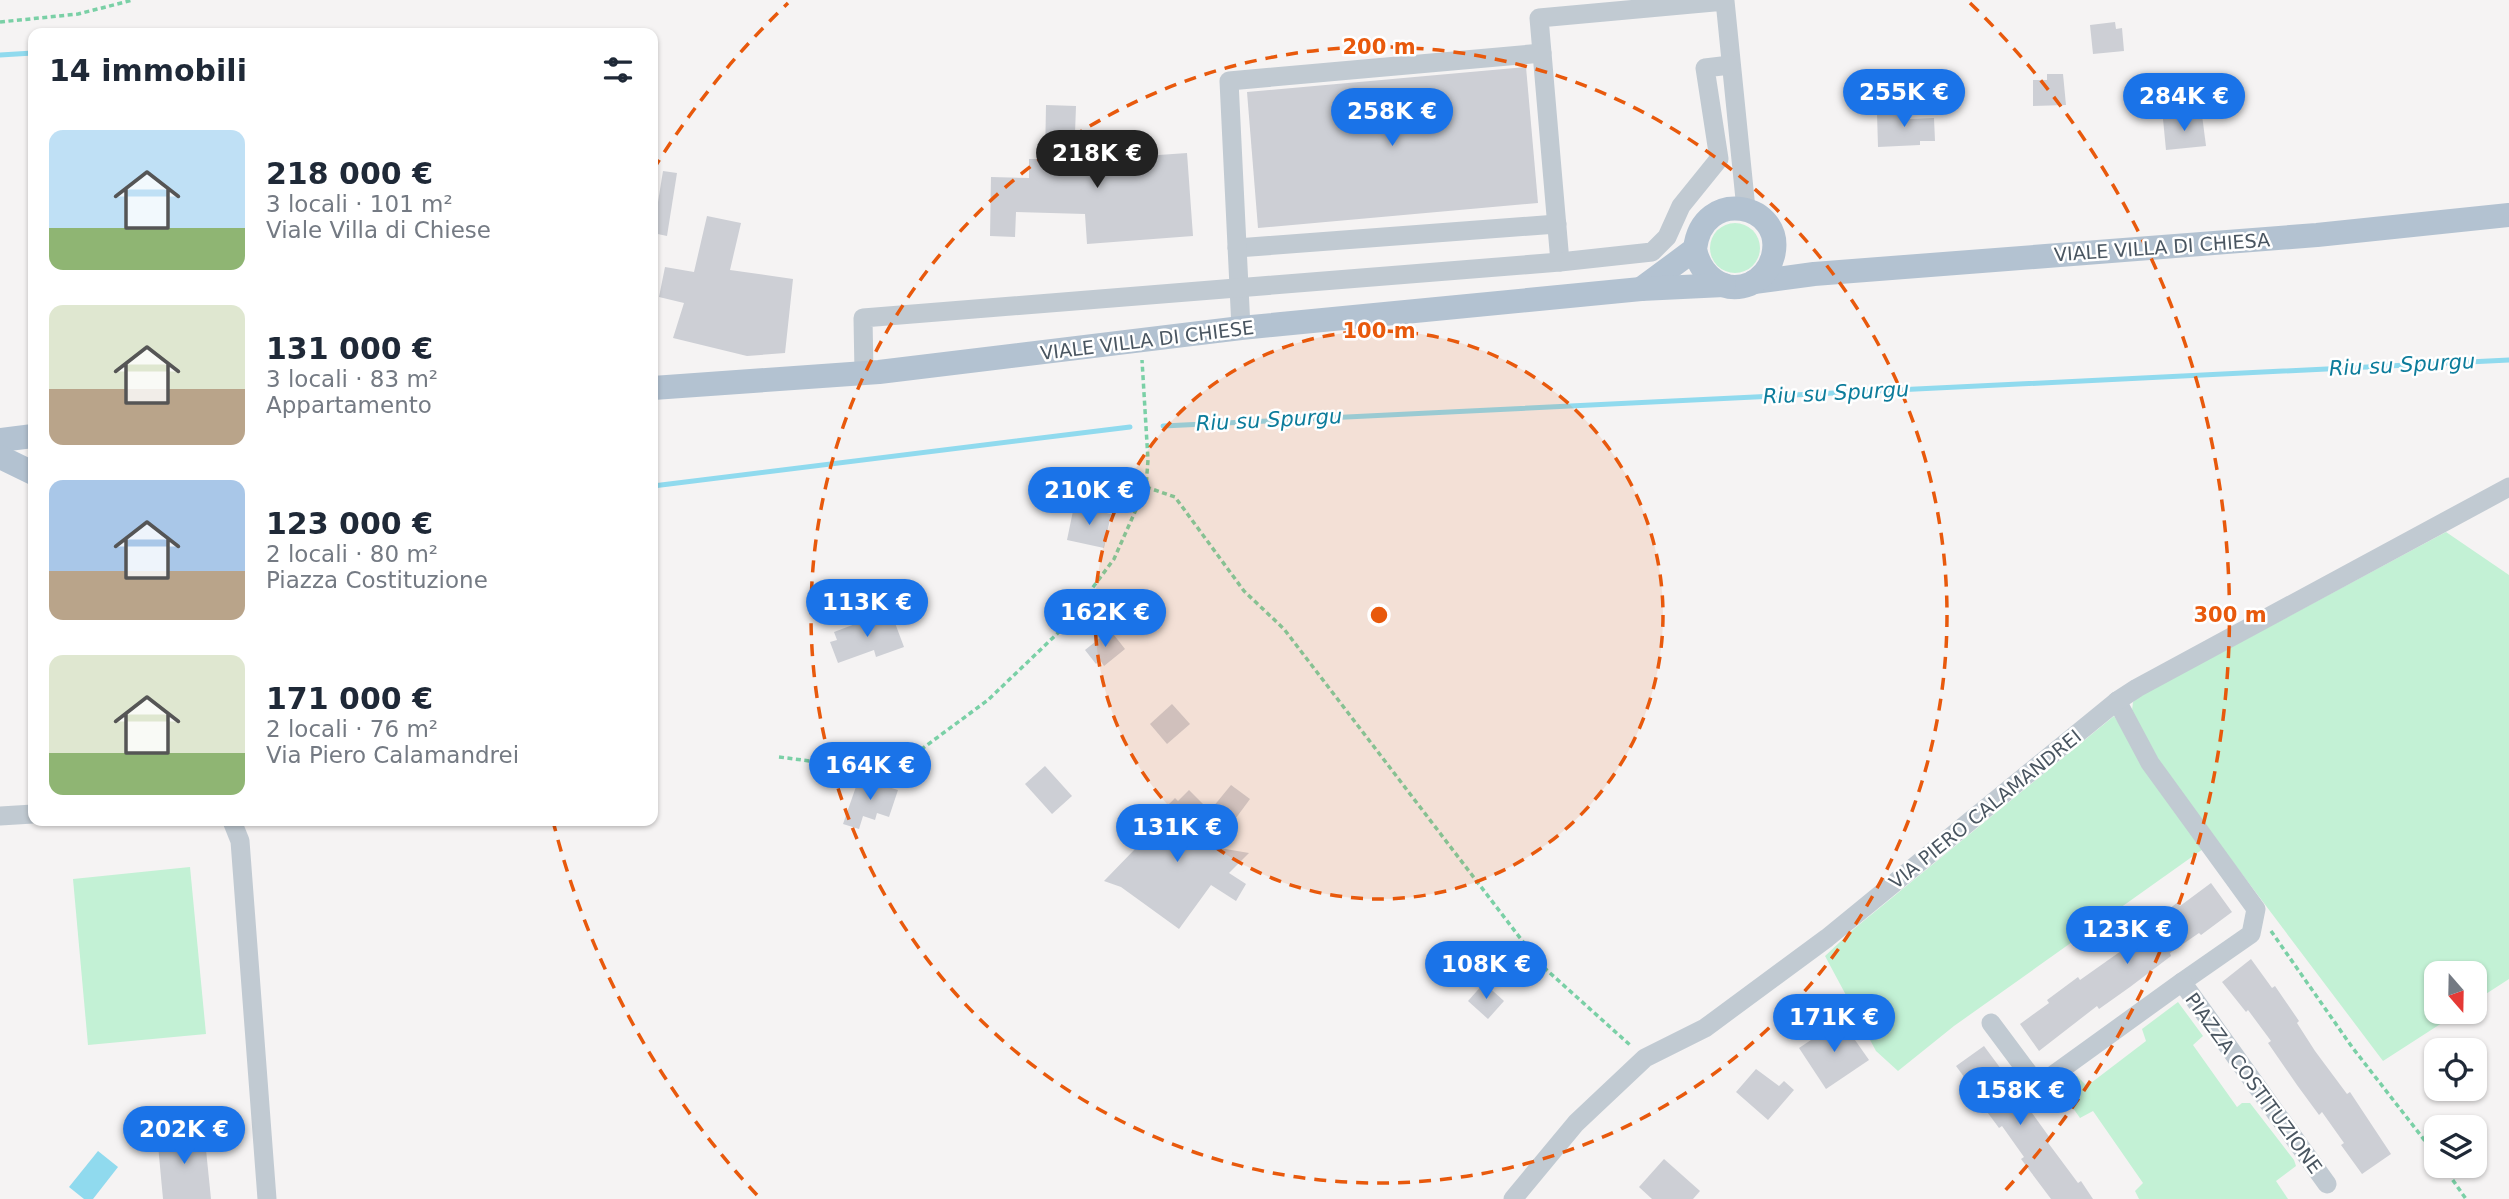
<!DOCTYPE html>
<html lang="it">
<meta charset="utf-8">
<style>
:root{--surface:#fff;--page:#f6f6f7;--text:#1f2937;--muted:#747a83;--accent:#1a73e8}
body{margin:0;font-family:"DejaVu Sans",sans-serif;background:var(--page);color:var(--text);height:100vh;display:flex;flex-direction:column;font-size:26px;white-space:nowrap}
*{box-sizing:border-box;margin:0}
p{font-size:23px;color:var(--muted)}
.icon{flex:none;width:38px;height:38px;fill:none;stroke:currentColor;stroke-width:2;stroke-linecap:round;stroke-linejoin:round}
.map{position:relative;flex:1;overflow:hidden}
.side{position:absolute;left:28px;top:28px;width:630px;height:798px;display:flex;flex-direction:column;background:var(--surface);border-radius:14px;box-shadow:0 2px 5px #0004}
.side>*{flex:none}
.needle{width:46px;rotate:160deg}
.controls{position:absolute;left:2424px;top:961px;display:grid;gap:14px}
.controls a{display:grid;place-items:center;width:63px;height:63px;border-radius:14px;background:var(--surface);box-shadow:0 2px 5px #0004;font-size:35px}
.price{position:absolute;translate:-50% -60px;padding:0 16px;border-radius:24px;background:var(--accent);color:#fff;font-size:23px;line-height:46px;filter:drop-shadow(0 2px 4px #0008)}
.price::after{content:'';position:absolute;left:50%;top:42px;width:21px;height:16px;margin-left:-10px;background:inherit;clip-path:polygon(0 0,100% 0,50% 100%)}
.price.current{background:#222;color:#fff}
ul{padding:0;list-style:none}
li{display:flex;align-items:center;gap:21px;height:175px;padding:0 21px}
li span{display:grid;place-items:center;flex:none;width:196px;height:140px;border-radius:14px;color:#555}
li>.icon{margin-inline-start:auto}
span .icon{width:84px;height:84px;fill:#fffc;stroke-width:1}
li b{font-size:30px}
h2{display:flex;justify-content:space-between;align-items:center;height:84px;padding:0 21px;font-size:30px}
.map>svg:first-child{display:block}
</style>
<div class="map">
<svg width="2509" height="1199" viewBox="0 0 2509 1199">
<rect width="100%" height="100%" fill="#f5f3f3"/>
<g fill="#c3f1d5">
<circle cx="1735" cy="248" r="25"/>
<path d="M2446 532 2509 575V979L2475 1001 2474 973H2436V1012H2459L2383 1061 2165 772 2132 711 2133 702 2138 697Z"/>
<path d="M2114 716 2203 849 1954 1026 1898 1071 1876 1051 1825 956 1855 928Z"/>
<path d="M190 867 206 1034 88 1045 73 879Z"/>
<path d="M2178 1002 2203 1036 2193 1045 2237 1107 2242 1103H2250L2294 1160 2296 1166 2276 1181 2288 1199H2139L2135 1191 2143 1183 2093 1111 2080 1118 2061 1091V1087L2077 1076 2087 1086 2146 1041 2142 1029Z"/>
</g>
<path fill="#90daee" d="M98 1151 118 1167 93 1199H84L69 1187Z"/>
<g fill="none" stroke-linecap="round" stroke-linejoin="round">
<g stroke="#90daee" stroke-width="5">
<path d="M0 55 33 53"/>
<path d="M1163 426 2509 360"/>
<path d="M653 486 1130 427"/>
</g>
</g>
<g fill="#cdcfd5">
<path d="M2115 22 2116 29 2122 28 2124 51 2093 54 2090 25Z"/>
<path d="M1526 67 1538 203 1258 228 1247 92Z"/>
<path d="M2047 74H2063L2066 105 2033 106V80H2047Z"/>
<path d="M1046 105 1076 106 1074 161 1187 153 1193 236 1087 244 1085 214 1016 212 1015 237 990 236 991 177 1029 178V159H1045Z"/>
<path d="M1895 106H1910V119L1934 118 1935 141H1920V145L1878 147 1877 113H1895Z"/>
<path d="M2202 115 2206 146 2166 150 2163 119Z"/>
<path d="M663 171 677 173 667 236 653 233Z"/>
<path d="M707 216 741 223 730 270 793 279 785 353 747 356 673 338 684 303 659 297 665 267 694 272Z"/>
<path d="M1074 506 1111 514 1104 548 1067 540Z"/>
<path d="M892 615 904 647 876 657 874 650 838 663 830 642 837 640 834 632 863 621 865 625Z"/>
<path d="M1110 630 1125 649 1104 666 1100 660 1096 664 1085 650Z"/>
<path d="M1172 704 1190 724 1167 744 1150 724Z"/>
<path d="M1045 766 1072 796 1052 814 1025 784Z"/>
<path d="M859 778 898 790 889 817 877 813 875 820 863 816 859 829 843 824Z"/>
<path d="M1231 785 1250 799 1233 822 1213 807Z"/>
<path d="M1189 790 1207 808 1188 827 1208 846 1249 853 1229 873 1246 884 1236 901 1211 885 1179 929 1121 887 1104 881 1136 848 1131 843 1175 798 1178 801Z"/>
<path d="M2211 883 2232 912 2201 935 2199 933 2170 953 2171 956 2130 987 2099 1009 2097 1006 2039 1051 2020 1024 2049 1003 2047 1000 2078 977 2080 980 2121 951 2149 929 2147 926 2178 902 2180 906Z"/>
<path d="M2251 959 2272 988 2275 986 2299 1021 2297 1023 2315 1051 2347 1094 2350 1092 2391 1154 2362 1174 2341 1145 2344 1143 2322 1112 2319 1115 2297 1085 2268 1043 2271 1041 2248 1010 2246 1012 2222 982Z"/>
<path d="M1484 983 1504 1001 1488 1019 1468 1001Z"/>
<path d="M1841 1020 1869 1060 1826 1089 1799 1048Z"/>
<path d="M1984 1046 2007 1077 2003 1080 2024 1109 2027 1106 2050 1138 2046 1140 2078 1183 2081 1181 2093 1199H2051L2021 1159 2024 1157 2002 1126 1999 1128 1976 1097 1978 1096 1956 1066Z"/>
<path d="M1756 1069 1779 1086 1784 1081 1794 1090 1768 1120 1736 1092Z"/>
<path d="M204 1130 211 1199H163L157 1134Z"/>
<path d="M1664 1159 1700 1191 1693 1199H1652L1639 1187Z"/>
</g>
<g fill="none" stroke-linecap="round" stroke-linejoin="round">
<g stroke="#7ad0a6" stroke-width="3.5" stroke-dasharray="5 3.5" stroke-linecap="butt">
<path d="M0 22 78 14 133 0"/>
<path d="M1146 487 1175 497 1244 591 1284 629 1540 964 1630 1045"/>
<path d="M779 757 849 766 919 751 988 700 1061 630 1114 559 1146 487 1148 460 1142 360"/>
<path d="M2271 931 2352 1047 2436 1155"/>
<path d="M2443 1166 2466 1199"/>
</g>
<g stroke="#c1cad2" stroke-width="19">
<path d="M1237 248 1557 224"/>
<path d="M1560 262 1539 18 1725 1 1746 209"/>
<path d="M1241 328 1229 81 1542 53"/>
<path d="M864 373 863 318 1560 262 1652 252 1667 237 1681 206 1719 159 1705 68 1730 65"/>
<path d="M2117 701 2150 763 2256 909 2251 934 2182 982"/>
<path d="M0 816 33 814"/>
<path d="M232 821 240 841 267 1199"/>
<path d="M1991 1023 2038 1086 2182 982 2327 1184"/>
<path d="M1513 1199 1576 1123 1645 1058 1705 1028 1827 938 2117 701 2137 688 2509 487"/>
</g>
<g stroke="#b3c2d1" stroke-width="24">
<path d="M1754 282 1814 274 2317 235 2509 215"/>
<path d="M1641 289 1695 249C1702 186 1786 203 1773 256 1770 268 1762 278 1750 284 1722 295 1700 274 1695 249"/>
<path d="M653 388 879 372 1241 328 1641 289 1724 285"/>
<path d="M0 440 33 436"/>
<path d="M0 457 33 473"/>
</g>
</g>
<circle cx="1379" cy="615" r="284" fill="#e8590c" fill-opacity=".12"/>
<g fill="none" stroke="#e8590c" stroke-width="3.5" stroke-dasharray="12 9">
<circle cx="1379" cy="615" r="284"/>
<circle cx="1379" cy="615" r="568"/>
<path d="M757 1195A851 851 0 0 1 553 821M653 170A851 851 0 0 1 788 3M1970 3A851 851 0 0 1 2001 1195"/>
</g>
<g text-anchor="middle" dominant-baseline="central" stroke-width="5" stroke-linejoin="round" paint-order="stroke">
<g font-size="19" fill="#4a5661" stroke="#fff">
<text transform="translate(2162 247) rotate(-4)">VIALE VILLA DI CHIESA</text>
<text transform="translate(1147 340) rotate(-7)">VIALE VILLA DI CHIESE</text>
<text transform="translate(1985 809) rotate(-39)">VIA PIERO CALAMANDREI</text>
<text transform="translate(2254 1083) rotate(54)">PIAZZA COSTITUZIONE</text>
</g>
<g font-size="21" font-style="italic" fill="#0c7c9b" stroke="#fff">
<text transform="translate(2402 365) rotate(-3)">Riu su Spurgu</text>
<text transform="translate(1836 393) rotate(-3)">Riu su Spurgu</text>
<text transform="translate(1269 420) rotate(-3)">Riu su Spurgu</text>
</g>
</g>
<circle cx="1379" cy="615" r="10" fill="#e8590c" stroke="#fff" stroke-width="3.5"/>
<g font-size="21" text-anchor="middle" font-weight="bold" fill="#e8590c" stroke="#fff" stroke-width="5" stroke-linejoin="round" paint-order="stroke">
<text x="1379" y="54">200 m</text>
<text x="1379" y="338">100 m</text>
<text x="2230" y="622">300 m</text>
</g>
</svg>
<div class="controls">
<a><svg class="needle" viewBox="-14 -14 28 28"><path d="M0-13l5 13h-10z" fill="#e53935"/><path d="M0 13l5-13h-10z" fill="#747a83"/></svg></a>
<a><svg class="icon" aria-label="locate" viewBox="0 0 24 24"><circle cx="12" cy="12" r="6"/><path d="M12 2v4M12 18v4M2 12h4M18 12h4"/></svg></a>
<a><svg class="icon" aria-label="layers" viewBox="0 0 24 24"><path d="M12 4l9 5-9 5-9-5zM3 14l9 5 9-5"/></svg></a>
</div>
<b class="price" style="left:1904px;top:129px">255K €</b>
<b class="price" style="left:2184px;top:133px">284K €</b>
<b class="price" style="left:1392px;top:148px">258K €</b>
<b class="price current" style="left:1097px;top:190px">218K €</b>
<b class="price" style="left:1089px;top:527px">210K €</b>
<b class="price" style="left:867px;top:639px">113K €</b>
<b class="price" style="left:1105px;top:649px">162K €</b>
<b class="price" style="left:870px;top:802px">164K €</b>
<b class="price" style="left:1177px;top:864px">131K €</b>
<b class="price" style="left:2127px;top:966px">123K €</b>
<b class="price" style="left:1486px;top:1001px">108K €</b>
<b class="price" style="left:1834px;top:1054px">171K €</b>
<b class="price" style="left:2020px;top:1127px">158K €</b>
<b class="price" style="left:184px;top:1166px">202K €</b>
<section class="side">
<h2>14 immobili<svg class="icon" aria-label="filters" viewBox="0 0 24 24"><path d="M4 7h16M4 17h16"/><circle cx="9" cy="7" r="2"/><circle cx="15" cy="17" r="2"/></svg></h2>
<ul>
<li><span style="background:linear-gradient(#bfe0f5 70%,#8fb573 0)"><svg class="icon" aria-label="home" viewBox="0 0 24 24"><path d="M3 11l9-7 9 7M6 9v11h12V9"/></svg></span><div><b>218 000 €</b><p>3 locali · 101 m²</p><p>Viale Villa di Chiese</p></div></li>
<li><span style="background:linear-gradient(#dfe7d0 60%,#b9a48a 0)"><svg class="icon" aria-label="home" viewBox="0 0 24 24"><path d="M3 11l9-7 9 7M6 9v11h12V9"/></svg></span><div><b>131 000 €</b><p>3 locali · 83 m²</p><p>Appartamento</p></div></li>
<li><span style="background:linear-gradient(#a9c7e8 65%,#b9a48a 0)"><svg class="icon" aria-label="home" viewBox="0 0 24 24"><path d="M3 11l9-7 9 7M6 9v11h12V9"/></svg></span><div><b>123 000 €</b><p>2 locali · 80 m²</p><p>Piazza Costituzione</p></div></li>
<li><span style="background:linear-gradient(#dfe7d0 70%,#8fb573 0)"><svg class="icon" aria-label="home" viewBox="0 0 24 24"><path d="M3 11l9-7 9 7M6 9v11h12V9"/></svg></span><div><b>171 000 €</b><p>2 locali · 76 m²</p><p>Via Piero Calamandrei</p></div></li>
</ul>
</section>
</div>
